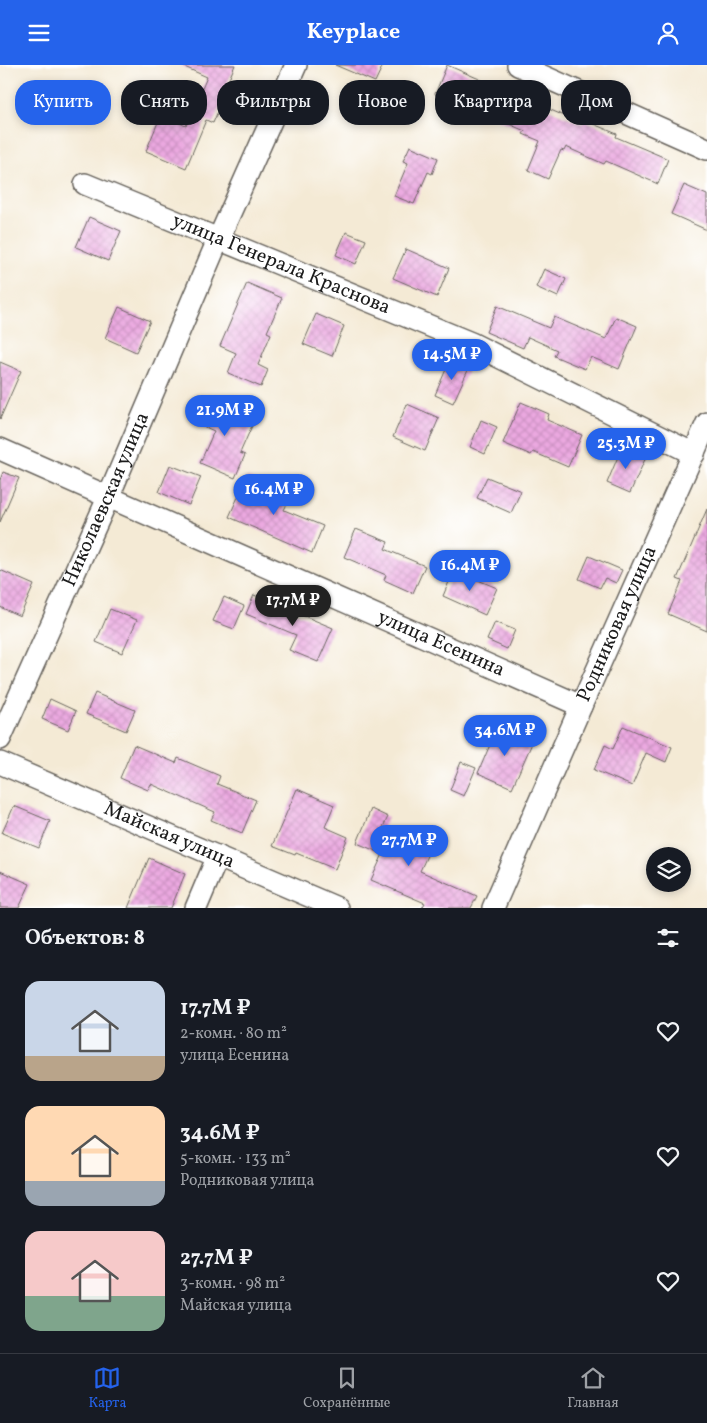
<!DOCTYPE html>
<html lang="ru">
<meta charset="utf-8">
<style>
:root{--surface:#171b24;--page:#242831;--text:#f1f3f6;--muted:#9ea1a6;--line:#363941;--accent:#2563eb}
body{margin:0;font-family:Vollkorn,serif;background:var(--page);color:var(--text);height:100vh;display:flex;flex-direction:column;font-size:19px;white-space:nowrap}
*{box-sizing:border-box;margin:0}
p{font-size:16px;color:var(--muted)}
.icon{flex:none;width:28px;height:28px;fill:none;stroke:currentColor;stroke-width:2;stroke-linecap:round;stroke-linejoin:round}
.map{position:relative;height:843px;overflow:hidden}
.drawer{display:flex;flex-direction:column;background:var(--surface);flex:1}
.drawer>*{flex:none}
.hud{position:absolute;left:15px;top:15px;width:678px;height:45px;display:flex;gap:10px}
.controls{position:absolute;left:646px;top:782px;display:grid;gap:10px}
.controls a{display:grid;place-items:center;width:45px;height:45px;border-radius:50%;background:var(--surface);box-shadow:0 2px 8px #0003;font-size:25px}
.price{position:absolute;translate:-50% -42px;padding:0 11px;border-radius:18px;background:var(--accent);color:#fff;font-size:16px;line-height:32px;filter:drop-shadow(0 1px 2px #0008)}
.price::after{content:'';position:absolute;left:50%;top:30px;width:15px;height:11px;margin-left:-8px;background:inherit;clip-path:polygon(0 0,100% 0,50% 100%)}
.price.current{background:#222;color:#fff}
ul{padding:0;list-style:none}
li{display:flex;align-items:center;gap:15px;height:125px;padding:0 25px}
li span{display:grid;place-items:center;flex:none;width:140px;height:100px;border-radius:15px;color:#555}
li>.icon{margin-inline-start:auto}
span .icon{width:60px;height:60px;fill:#fffc;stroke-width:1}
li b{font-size:21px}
h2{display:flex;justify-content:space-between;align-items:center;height:60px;padding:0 25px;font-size:21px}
.chip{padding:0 18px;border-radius:20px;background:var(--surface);box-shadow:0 2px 8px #0003;font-size:18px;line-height:45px}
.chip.current{background:var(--accent);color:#fff}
header{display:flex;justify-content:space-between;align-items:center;height:65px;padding:0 25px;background:var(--accent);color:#fff;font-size:22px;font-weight:700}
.tabs{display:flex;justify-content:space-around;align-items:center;height:70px;border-top:1px solid var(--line);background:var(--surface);font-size:14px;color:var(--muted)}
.tabs a{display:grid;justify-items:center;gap:2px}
.tabs .current{color:var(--accent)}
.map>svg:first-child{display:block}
</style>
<header><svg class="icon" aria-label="menu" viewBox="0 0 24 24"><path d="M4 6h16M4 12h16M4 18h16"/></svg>Keyplace<svg class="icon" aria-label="person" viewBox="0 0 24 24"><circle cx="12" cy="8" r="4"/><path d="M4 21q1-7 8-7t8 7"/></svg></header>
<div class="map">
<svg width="707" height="843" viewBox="0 0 707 843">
<defs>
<pattern id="building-cross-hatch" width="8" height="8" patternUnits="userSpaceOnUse" patternTransform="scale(1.25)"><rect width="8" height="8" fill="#eba8e0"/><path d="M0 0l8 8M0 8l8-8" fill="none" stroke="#c990c0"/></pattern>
</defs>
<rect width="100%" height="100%" fill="#fff"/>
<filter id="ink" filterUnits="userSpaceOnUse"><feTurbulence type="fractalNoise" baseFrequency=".02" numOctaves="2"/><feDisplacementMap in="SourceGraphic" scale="10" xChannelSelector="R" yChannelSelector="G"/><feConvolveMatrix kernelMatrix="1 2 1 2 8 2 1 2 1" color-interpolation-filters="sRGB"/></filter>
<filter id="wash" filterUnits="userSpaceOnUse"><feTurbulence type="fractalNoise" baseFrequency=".0096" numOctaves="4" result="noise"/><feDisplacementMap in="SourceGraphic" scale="20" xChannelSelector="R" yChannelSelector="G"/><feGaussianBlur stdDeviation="1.12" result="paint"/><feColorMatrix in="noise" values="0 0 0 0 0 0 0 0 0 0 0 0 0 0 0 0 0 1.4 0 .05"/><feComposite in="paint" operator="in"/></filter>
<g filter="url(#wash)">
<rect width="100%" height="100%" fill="#f4ead5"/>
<g id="blocks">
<g fill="url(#building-cross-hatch)">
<path d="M180 0H235L222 31 224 32 213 58 206 55 186 103 146 86 161 50 186 61 207 12Z"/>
<path d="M335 0H383L375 17Z"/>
<path d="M447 0 583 59 584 55 617 69 616 72 668 94 658 119 606 96 604 99 566 82 564 86 561 85 548 114 528 105 540 76 523 69 525 66 497 54 499 50 458 33 456 38 435 29Z"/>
<path d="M410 81 438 93 432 109 428 107 414 139 394 131 408 98 403 96Z"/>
<path d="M684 120 707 130V165L671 149Z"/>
<path d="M89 152 121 166 108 196 76 182Z"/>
<path d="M346 167 366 175 356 199 336 190Z"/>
<path d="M406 184 449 203 437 232 393 213Z"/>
<path d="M544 204 566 214 558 232 536 222Z"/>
<path d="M247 218 282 233 267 267 271 269 258 300 268 305 261 322 228 308 236 288 220 281Z"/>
<path d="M497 241 549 263 554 252 606 274 616 252 637 261 619 304 591 292 585 304 554 291 557 285 528 272 523 283 486 267Z"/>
<path d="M119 242 150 256 136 287 105 273Z"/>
<path d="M316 249 344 261 332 291 303 279Z"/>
<path d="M450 295 469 303 453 338 435 330Z"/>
<path d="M0 297 21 306 0 354Z"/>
<path d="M207 333 255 354 240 388 245 390 235 413 200 398 214 366 196 358Z"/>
<path d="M521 337 549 349 547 355 582 370 568 402 533 387 531 390 503 378Z"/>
<path d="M407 339 439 353 425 386 393 372Z"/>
<path d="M481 355 497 362 485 389 470 382Z"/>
<path d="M622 382 646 392 630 428 607 418Z"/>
<path d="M170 400 201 412 189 440 159 427Z"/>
<path d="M3 407 19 413 0 457V415Z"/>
<path d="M247 412 291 431 284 445 323 461 312 488 229 452Z"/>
<path d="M487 412 521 426 511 448 477 433Z"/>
<path d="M707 444V566L668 549 682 516 677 514Z"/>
<path d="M356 464 388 477 385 484 425 501 413 528 384 515 386 510 344 492Z"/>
<path d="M589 491 622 505 616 518 605 513 600 523 579 514Z"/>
<path d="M0 505 34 520 20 551 0 542Z"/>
<path d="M454 505 497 523 485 550 443 531Z"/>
<path d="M254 530 333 563 318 597 289 585 296 570 246 549Z"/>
<path d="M224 532 244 541 234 564 213 556Z"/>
<path d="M110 544 137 555 122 588 96 577Z"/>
<path d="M495 557 515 565 507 584 487 575Z"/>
<path d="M95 628 135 645 126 666 86 649Z"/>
<path d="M50 634 76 646 68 665 42 654Z"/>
<path d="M498 661 533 676 512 723 478 708Z"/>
<path d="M623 661 672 682 666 697 646 688 632 721 594 705 605 680 613 684Z"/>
<path d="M134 680 176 698 178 693 220 711 217 719 256 735 242 768 211 755 215 747 151 719 148 725 120 713Z"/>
<path d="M461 697 476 703 464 731 450 725Z"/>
<path d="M297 724 334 740 325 762 348 772 335 804 296 788 295 790 272 781Z"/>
<path d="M14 741 50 756 39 783 2 768Z"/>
<path d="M371 744 388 752 383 762 431 782 420 806 477 831 471 843H422L425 838 371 815 383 789 357 778Z"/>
<path d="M149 793 185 809 171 843H128Z"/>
<path d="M0 806 30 819 19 843H0Z"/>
</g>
</g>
</g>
<g filter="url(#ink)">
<use href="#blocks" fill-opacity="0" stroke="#68645d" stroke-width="1"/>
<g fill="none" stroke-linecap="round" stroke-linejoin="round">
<g stroke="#68645d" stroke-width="24">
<g id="street">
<path d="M518 0 707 84"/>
<path id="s1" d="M85 119 471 278 694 389"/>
<path id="s2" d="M0 384 581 641"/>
<path id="s3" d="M0 674 108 433 218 175 296 0"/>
<path id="s4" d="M0 698 337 843"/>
<path d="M196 843 218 791"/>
<path id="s5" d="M493 843 581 641 707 358"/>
</g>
</g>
<use href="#street" stroke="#fff" stroke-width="21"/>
</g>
</g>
<g text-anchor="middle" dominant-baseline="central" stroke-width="5" stroke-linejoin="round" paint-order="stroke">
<g font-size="20" fill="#1c1c1c" stroke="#fff">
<text stroke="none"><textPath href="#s1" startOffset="212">улица Генерала Краснова</textPath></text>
<text stroke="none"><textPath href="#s3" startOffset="262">Николаевская улица</textPath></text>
<text stroke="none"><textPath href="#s5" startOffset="310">Родниковая улица</textPath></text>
<text stroke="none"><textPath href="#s2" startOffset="482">улица Есенина</textPath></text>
<text stroke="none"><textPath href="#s4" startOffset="184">Майская улица</textPath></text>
</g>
</g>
</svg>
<div class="controls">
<a><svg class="icon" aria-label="layers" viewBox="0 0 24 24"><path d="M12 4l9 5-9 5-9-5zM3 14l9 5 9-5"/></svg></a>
</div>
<b class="price" style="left:452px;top:316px">14.5M ₽</b>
<b class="price" style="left:225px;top:372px">21.9M ₽</b>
<b class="price" style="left:626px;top:405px">25.3M ₽</b>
<b class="price" style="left:274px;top:451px">16.4M ₽</b>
<b class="price" style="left:470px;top:527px">16.4M ₽</b>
<b class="price current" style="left:293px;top:562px">17.7M ₽</b>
<b class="price" style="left:505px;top:692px">34.6M ₽</b>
<b class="price" style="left:409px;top:802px">27.7M ₽</b>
<div class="hud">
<a class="chip current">Купить</a>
<a class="chip">Снять</a>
<a class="chip">Фильтры</a>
<a class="chip">Новое</a>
<a class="chip">Квартира</a>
<a class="chip">Дом</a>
</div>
</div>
<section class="drawer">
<h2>Объектов: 8<svg class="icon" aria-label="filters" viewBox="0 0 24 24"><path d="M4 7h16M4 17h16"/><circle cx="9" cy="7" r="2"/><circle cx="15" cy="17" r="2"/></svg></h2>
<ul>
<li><span style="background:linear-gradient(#c9d6e8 75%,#b9a48a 0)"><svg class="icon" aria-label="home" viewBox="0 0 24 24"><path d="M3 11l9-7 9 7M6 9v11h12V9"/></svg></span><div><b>17.7M ₽</b><p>2-комн. · 80 m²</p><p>улица Есенина</p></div><svg class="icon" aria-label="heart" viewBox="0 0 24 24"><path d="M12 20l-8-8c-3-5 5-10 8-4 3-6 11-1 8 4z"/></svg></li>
<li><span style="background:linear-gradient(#ffd9b3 75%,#9aa5b1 0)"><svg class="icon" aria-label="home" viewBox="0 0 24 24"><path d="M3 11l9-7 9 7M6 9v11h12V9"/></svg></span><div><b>34.6M ₽</b><p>5-комн. · 133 m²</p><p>Родниковая улица</p></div><svg class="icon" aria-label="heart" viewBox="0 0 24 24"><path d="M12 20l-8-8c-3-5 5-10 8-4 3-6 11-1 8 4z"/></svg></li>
<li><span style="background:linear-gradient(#f6c9c9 65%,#7fa58c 0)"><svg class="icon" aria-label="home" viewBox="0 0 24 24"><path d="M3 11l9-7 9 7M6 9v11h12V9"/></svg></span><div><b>27.7M ₽</b><p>3-комн. · 98 m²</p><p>Майская улица</p></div><svg class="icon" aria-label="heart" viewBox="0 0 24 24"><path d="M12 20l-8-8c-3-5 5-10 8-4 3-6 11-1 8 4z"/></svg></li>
</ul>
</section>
<nav class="tabs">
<a class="current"><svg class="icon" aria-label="map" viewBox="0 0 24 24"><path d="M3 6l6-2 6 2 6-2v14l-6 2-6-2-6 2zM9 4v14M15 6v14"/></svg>Карта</a>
<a><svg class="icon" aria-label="saved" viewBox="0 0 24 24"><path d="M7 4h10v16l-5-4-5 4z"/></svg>Сохранённые</a>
<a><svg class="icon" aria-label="home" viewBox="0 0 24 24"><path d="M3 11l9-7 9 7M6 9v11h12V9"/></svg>Главная</a>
</nav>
